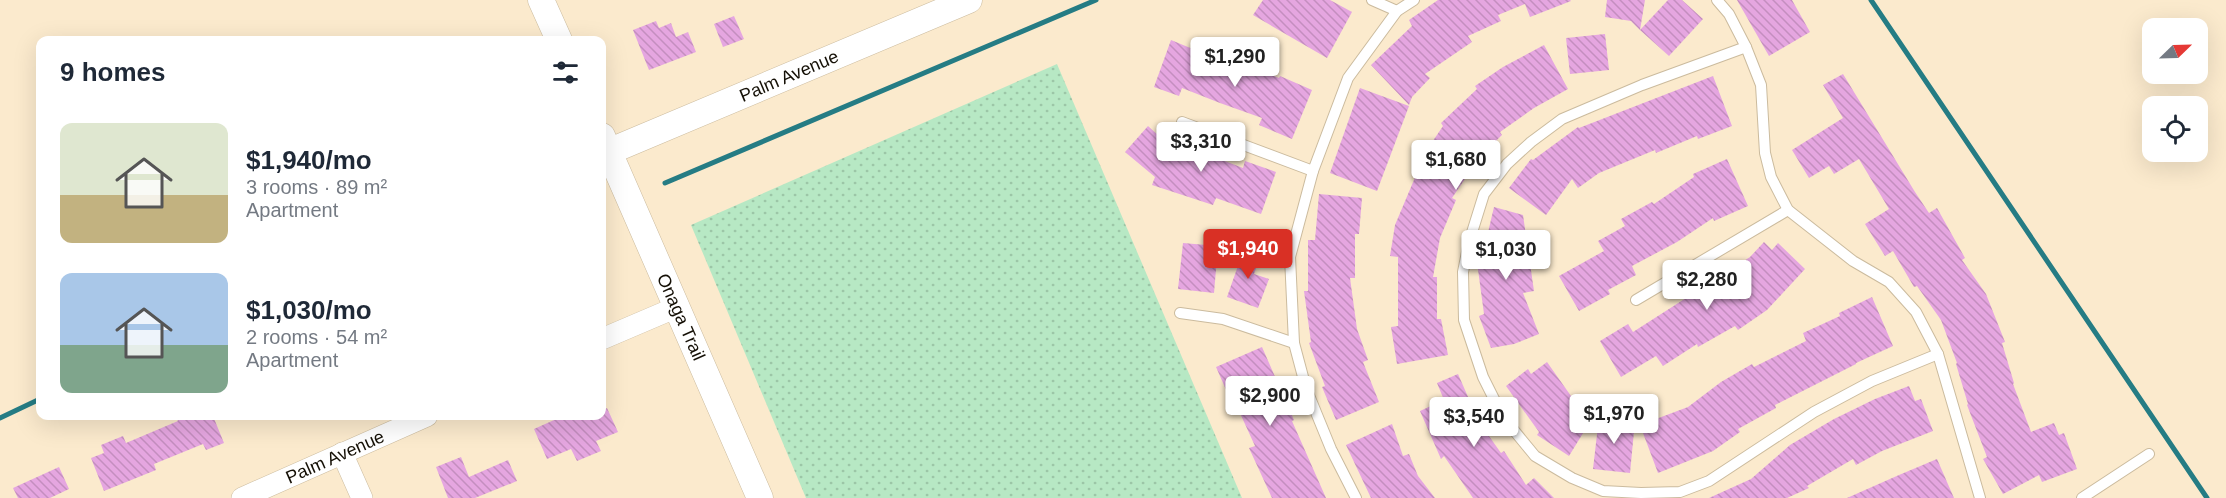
<!DOCTYPE html>
<meta charset="utf-8">
<style>
:root{--surface:#fff;--page:#f6f6f7;--text:#1f2937;--muted:#747a83;--accent:#d93025}
body{margin:0;font-family:Arial,sans-serif;background:var(--page);color:var(--text);height:100vh;display:flex;flex-direction:column;font-size:22px;white-space:nowrap}
*{box-sizing:border-box;margin:0}
p{font-size:20px;color:var(--muted)}
.icon{flex:none;width:33px;height:33px;fill:none;stroke:currentColor;stroke-width:2;stroke-linecap:round;stroke-linejoin:round}
.map{position:relative;flex:1;overflow:hidden}
.drawer{position:absolute;left:36px;top:36px;width:570px;height:384px;display:flex;flex-direction:column;background:var(--surface);border-radius:12px;box-shadow:0 6px 24px #0002}
.drawer>*{flex:none}
.needle{width:39px;rotate:67deg}
.controls{position:absolute;left:2142px;top:18px;display:grid;gap:12px}
.controls a{display:grid;place-items:center;width:66px;height:66px;border-radius:12px;background:var(--surface);box-shadow:0 6px 24px #0002;font-size:30px}
.price{position:absolute;translate:-50% -51px;padding:0 14px;border-radius:6px;background:#fff;color:#222;font-size:20px;line-height:39px;filter:drop-shadow(0 2px 3px #0008)}
.price::after{content:'';position:absolute;left:50%;top:36px;width:18px;height:14px;margin-left:-9px;background:inherit;clip-path:polygon(0 0,100% 0,50% 100%)}
.price.active{background:var(--accent);color:#fff}
ul{padding:0;list-style:none}
li{display:flex;align-items:center;gap:18px;height:150px;padding:0 24px}
li span{display:grid;place-items:center;flex:none;width:168px;height:120px;border-radius:12px;color:#555}
li>.icon{margin-inline-start:auto}
span .icon{width:72px;height:72px;fill:#fffc;stroke-width:1}
li b{font-size:26px}
h2{display:flex;justify-content:space-between;align-items:center;height:72px;padding:0 24px;font-size:26px}
.map>svg:first-child{display:block}
</style>
<div class="map">
<svg width="2226" height="498" viewBox="0 0 2226 498">
<defs>
<pattern id="grass-dots" width="8" height="8" patternUnits="userSpaceOnUse" patternTransform="scale(1.5)"><rect width="8" height="8" fill="#b7e8c4"/><path d="M2 2h.1M6 6h.1" fill="none" stroke="#9cc6a7" stroke-width="1.8" stroke-linecap="round"/></pattern>
<pattern id="building-back-hatch" width="6" height="6" patternUnits="userSpaceOnUse" patternTransform="scale(1.5)"><rect width="6" height="6" fill="#e5a6e0"/><path d="M-1 5l2 2M0 0l6 6M5-1l2 2" fill="none" stroke="#c48ebf"/></pattern>
</defs>
<rect width="100%" height="100%" fill="#fbeacd"/>
<path fill="url(#grass-dots)" d="M1057 64 1242 498H806L691 225Z"/>
<g fill="none" stroke-linecap="round" stroke-linejoin="round">
<g stroke="#257c84" stroke-width="5">
<path d="M1871 0 2207 498"/>
<path d="M665 183 1096 0"/>
<path d="M0 418 40 399"/>
</g>
</g>
<g fill="url(#building-back-hatch)">
<path d="M1263 0H1330L1352 12 1327 58 1253 15Z"/>
<path d="M1438 0H1570L1571 1 1530 17 1525 4 1498 15 1501 21 1468 36 1472 42 1425 74 1430 78 1412 97 1409 105 1371 65 1412 26 1409 20Z"/>
<path d="M1607 0H1645L1640 30 1631 21 1605 17Z"/>
<path d="M1668 0H1682L1703 19 1669 56 1640 30Z"/>
<path d="M1737 0H1792L1810 32 1769 56Z"/>
<path d="M734 16 744 39 723 47 714 24Z"/>
<path d="M656 21 659 28 671 23 676 37 688 32 696 52 649 70 633 30Z"/>
<path d="M1605 34 1609 70 1570 74 1566 38Z"/>
<path d="M1171 40 1241 69 1242 64 1279 78 1280 76 1312 90 1292 139 1259 125 1262 118 1220 103 1182 88 1179 96 1154 87Z"/>
<path d="M1544 45 1568 89 1534 108 1500 132 1502 135 1473 163 1475 164 1452 198 1456 200 1440 238 1433 277H1437V319H1441L1448 355 1397 364 1391 327 1398 326V257L1390 256 1395 225 1419 168 1416 166 1443 126 1441 123 1477 89 1475 86 1503 67Z"/>
<path d="M1843 74 1915 192 1929 213 1937 208 1965 258 1962 260 1986 294 2005 342 2002 343 2014 383 2013 384 2031 432 2054 423 2059 435 2064 433 2077 469 2042 482 2039 475 2003 494 1983 459 1987 457 1967 405 1968 404 1956 364 1957 363 1941 320 1917 286 1914 287 1893 251 1885 256 1865 224 1889 209 1859 159 1834 174 1829 166 1809 178 1792 150 1843 118 1823 85Z"/>
<path d="M1713 76 1732 126 1698 139 1697 136 1656 153 1655 150 1599 173 1578 188 1572 179 1546 215 1509 188 1531 159 1533 160 1578 127 1579 128Z"/>
<path d="M1360 88 1409 106 1377 191 1330 173Z"/>
<path d="M1148 126 1159 136 1243 168 1245 161 1276 172 1261 214 1216 198 1213 205 1152 185 1155 177 1125 152Z"/>
<path d="M1727 159 1748 206 1714 221 1713 218 1677 242 1632 266 1636 275 1608 290 1610 294 1579 311 1559 276 1604 251 1598 241 1625 226 1621 219 1652 202 1654 204 1694 177 1693 174Z"/>
<path d="M1319 194 1362 198 1359 234H1355V278H1350L1357 329 1368 360 1363 362 1379 402 1336 420 1322 387 1325 386 1309 343 1311 342 1304 291H1308V240H1315Z"/>
<path d="M1494 207 1523 215 1534 291 1523 293 1539 334 1514 344 1491 348 1479 316 1484 314 1477 262H1481Z"/>
<path d="M1764 242 1772 250 1778 243 1805 269 1767 310 1738 330 1735 326 1698 347 1697 344 1663 366 1656 356 1621 377 1600 341 1628 324 1633 332 1750 257Z"/>
<path d="M1183 243 1218 246 1214 293 1178 289Z"/>
<path d="M1245 246 1262 252 1254 274 1269 279 1258 308 1227 297Z"/>
<path d="M1872 297 1893 346 1856 363V364L1775 405 1776 408 1738 429 1740 432 1713 451 1658 473 1640 425 1688 407 1721 382 1752 364 1754 367 1806 341 1803 333 1840 316 1839 313Z"/>
<path d="M1262 347 1294 420 1292 421 1326 498H1272L1249 448 1255 446 1234 400 1231 401 1216 367Z"/>
<path d="M1547 362 1571 396 1596 412 1569 456 1537 435 1539 432 1506 386 1528 369 1531 374Z"/>
<path d="M1458 374 1479 422 1501 453 1504 451 1526 485 1534 478 1554 498H1473L1444 456 1441 459 1420 411 1444 400 1437 383Z"/>
<path d="M1909 386 1915 401 1921 399 1933 431 1882 451 1856 465 1853 459 1807 486 1809 488 1787 498H1709L1751 479 1790 445 1834 419 1875 399Z"/>
<path d="M607 408 618 432 596 441 601 451 577 461 571 449 547 459 534 429 563 416H602V411Z"/>
<path d="M175 416H213L224 443 206 450 203 444 154 464 156 470 104 491 91 458 104 453 101 445 123 436 126 443 178 421Z"/>
<path d="M1599 417 1635 421 1630 473 1593 469Z"/>
<path d="M1392 424 1403 456 1409 454 1418 476 1435 498H1371L1346 445Z"/>
<path d="M461 457 469 477 508 460 517 481 475 498H448L436 467Z"/>
<path d="M1937 459 1954 498H1847L1899 475Z"/>
<path d="M59 467 69 489 50 498H18L13 488Z"/>
</g>
<g fill="none" stroke-linecap="round" stroke-linejoin="round">
<g stroke="#cbbb9e" stroke-width="12">
<g id="service">
<path d="M1372 0 1397 11"/>
<path d="M1717 0 1729 14 1746 47 1761 85 1765 153 1771 177 1788 210 1853 261 1889 282 1916 312 1938 354 1980 498"/>
<path d="M1746 47 1642 85 1562 119 1531 142 1507 164 1484 194 1469 242 1463 272 1464 320 1483 377 1503 417 1535 456 1572 478 1603 491 1641 493 1680 492 1709 481 1814 412 1872 381 1938 354"/>
<path d="M1182 122 1313 171"/>
<path d="M1636 300 1788 210"/>
<path d="M1180 313 1223 319 1294 343"/>
<path d="M1356 498 1331 449 1306 388 1294 343 1290 257 1313 171 1348 78 1397 11 1414 0"/>
<path d="M2082 498 2149 454"/>
</g>
</g>
<g stroke="#cbbb9e" stroke-width="22">
<g id="minor">
<path d="M602 339 677 307"/>
<path d="M342 453 362 498"/>
<path d="M242 498 427 416"/>
</g>
</g>
<g stroke="#cbbb9e" stroke-width="27">
<g id="tertiary">
<path d="M541 0 559 40"/>
<path d="M602 136 760 498"/>
<path d="M608 152 969 0"/>
</g>
</g>
<use href="#service" stroke="#fff" stroke-width="10"/>
<use href="#minor" stroke="#fff" stroke-width="21"/>
<use href="#tertiary" stroke="#fff" stroke-width="26"/>
</g>
<g text-anchor="middle" dominant-baseline="central" stroke-width="6" stroke-linejoin="round" paint-order="stroke">
<g font-size="18" fill="#151006" stroke="#fff">
<text transform="translate(789 76) rotate(-23)">Palm Avenue</text>
<text transform="translate(681 317) rotate(66)">Onaga Trail</text>
<text transform="translate(335 457) rotate(-24)">Palm Avenue</text>
</g>
</g>
</svg>
<div class="controls">
<a><svg class="needle" viewBox="-14 -14 28 28"><path d="M0-13l5 13h-10z" fill="#e53935"/><path d="M0 13l5-13h-10z" fill="#747a83"/></svg></a>
<a><svg class="icon" aria-label="locate" viewBox="0 0 24 24"><circle cx="12" cy="12" r="6"/><path d="M12 2v4M12 18v4M2 12h4M18 12h4"/></svg></a>
</div>
<b class="price" style="left:1235px;top:88px">$1,290</b>
<b class="price" style="left:1201px;top:173px">$3,310</b>
<b class="price" style="left:1456px;top:191px">$1,680</b>
<b class="price active" style="left:1248px;top:280px">$1,940</b>
<b class="price" style="left:1506px;top:281px">$1,030</b>
<b class="price" style="left:1707px;top:311px">$2,280</b>
<b class="price" style="left:1270px;top:427px">$2,900</b>
<b class="price" style="left:1614px;top:445px">$1,970</b>
<b class="price" style="left:1474px;top:448px">$3,540</b>
<section class="drawer">
<h2>9 homes<svg class="icon" aria-label="filters" viewBox="0 0 24 24"><path d="M4 7h16M4 17h16"/><circle cx="9" cy="7" r="2"/><circle cx="15" cy="17" r="2"/></svg></h2>
<ul>
<li><span style="background:linear-gradient(#dfe7d0 60%,#c2b280 0)"><svg class="icon" aria-label="home" viewBox="0 0 24 24"><path d="M3 11l9-7 9 7M6 9v11h12V9"/></svg></span><div><b>$1,940/mo</b><p>3 rooms · 89 m²</p><p>Apartment</p></div></li>
<li><span style="background:linear-gradient(#a9c7e8 60%,#7fa58c 0)"><svg class="icon" aria-label="home" viewBox="0 0 24 24"><path d="M3 11l9-7 9 7M6 9v11h12V9"/></svg></span><div><b>$1,030/mo</b><p>2 rooms · 54 m²</p><p>Apartment</p></div></li>
</ul>
</section>
</div>
